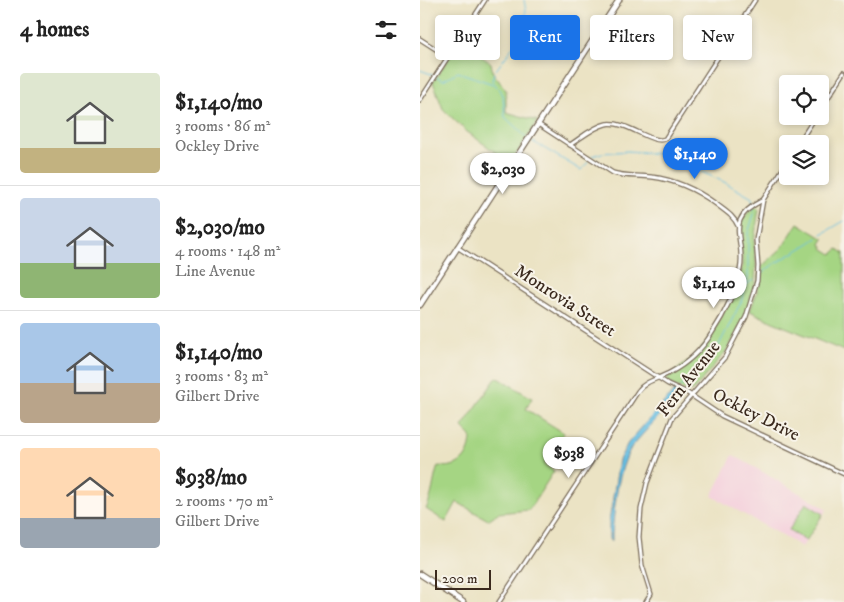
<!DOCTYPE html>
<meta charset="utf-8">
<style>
:root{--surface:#fff;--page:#f6f6f6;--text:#222;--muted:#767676;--line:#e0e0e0;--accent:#1a73e8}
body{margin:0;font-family:"IM FELL DW Pica",serif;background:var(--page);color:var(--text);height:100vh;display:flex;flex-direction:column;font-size:19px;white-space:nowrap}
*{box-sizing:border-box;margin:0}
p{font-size:16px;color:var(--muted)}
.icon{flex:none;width:28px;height:28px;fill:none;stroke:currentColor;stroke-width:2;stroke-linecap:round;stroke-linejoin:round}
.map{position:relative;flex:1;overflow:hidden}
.side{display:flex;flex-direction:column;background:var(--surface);width:420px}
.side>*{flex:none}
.top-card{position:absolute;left:15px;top:15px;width:334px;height:45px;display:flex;gap:10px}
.controls{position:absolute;left:359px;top:75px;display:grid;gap:10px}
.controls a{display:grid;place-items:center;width:50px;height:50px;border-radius:5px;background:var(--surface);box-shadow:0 2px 8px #0003;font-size:25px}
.scale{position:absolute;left:15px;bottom:12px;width:56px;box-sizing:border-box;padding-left:5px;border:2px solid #3b2a1e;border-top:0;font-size:14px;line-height:18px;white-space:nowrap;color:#3b2a1e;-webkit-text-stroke:4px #f7f3e8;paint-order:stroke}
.price{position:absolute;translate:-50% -42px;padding:0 11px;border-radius:18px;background:#fff;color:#222;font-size:16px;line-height:32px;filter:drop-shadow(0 1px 2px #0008)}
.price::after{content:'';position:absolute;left:50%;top:30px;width:15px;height:11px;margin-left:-8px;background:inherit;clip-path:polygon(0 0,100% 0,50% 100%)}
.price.selected{background:var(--accent);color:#fff}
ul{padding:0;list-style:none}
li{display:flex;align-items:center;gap:15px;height:125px;padding:0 20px}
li+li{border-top:1px solid var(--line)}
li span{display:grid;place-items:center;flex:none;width:140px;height:100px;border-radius:5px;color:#555}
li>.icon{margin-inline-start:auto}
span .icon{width:60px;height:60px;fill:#fffc;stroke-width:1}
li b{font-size:21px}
h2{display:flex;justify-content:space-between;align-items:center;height:60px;padding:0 20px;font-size:21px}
.pill{padding:0 18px;border-radius:5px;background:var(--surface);box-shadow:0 2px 8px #0003;font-size:18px;line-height:45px}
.pill.selected{background:var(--accent);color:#fff}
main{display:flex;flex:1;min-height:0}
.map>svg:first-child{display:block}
</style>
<main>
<section class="side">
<h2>4 homes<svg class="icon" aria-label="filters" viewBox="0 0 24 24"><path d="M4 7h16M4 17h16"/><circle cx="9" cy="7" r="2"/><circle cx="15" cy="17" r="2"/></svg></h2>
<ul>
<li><span style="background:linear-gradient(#dfe7d0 75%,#c2b280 0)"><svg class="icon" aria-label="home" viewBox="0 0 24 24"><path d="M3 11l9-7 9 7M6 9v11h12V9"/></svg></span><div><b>$1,140/mo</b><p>3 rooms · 86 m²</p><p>Ockley Drive</p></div></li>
<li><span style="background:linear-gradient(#c9d6e8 65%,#8fb573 0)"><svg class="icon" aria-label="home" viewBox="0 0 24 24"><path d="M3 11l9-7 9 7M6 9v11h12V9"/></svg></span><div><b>$2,030/mo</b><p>4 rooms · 148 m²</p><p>Line Avenue</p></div></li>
<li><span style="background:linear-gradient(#a9c7e8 60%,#b9a48a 0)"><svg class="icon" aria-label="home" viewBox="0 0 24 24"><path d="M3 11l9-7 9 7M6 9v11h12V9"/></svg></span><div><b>$1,140/mo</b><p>3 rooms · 83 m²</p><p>Gilbert Drive</p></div></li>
<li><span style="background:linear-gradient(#ffd9b3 70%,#9aa5b1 0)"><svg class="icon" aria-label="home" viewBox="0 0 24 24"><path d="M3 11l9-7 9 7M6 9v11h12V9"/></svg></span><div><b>$938/mo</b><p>2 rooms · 70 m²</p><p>Gilbert Drive</p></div></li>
</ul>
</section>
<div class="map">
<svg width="424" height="602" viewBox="0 0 424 602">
<rect width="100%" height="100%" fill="#f7f3e8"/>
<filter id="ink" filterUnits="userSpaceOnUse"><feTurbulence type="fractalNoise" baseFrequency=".02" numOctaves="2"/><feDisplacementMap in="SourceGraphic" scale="10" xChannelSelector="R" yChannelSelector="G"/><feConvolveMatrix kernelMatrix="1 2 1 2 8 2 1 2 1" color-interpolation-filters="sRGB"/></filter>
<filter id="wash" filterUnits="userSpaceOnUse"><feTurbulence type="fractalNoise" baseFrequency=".0096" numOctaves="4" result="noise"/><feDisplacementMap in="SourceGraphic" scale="20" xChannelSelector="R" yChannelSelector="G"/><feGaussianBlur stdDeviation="1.12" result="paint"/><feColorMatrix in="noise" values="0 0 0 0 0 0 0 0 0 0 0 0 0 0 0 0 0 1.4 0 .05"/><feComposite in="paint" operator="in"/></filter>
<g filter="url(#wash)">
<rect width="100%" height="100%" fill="#ebe3c4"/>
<path fill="#f4cfdc" d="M313 455 407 509 382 547 292 496Z"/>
<g fill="#a5d583" stroke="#708050">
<path d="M40 42 71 63 73 73 86 90V112L118 121 90 163 46 131 23 109 13 82Z"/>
<path d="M336 206 339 209 334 241 336 263 335 283 325 316 308 349 273 391C265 392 251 386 246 380 249 374 266 364 272 358 293 339 304 312 316 287 319 280 322 272 322 265 323 241 311 222 336 206Z"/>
<path d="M378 223 404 239 401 244 404 249 412 254 418 249 424 253V351L353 322 330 311 337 292 340 268 362 248Z"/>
<path d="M77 377 112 398 106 409 144 433 124 464 134 471 109 510 78 513 68 520 37 502 26 522 6 509C13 495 13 480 18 466 39 470 51 456 51 436L42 427Z"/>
<path d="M386 503 403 514 386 541 369 530Z"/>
</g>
<path fill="#67c0e4" stroke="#517581" d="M255 390 259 391V394L212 446C197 472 195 504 192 534V540L191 542 189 539V522L199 460 208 443Z"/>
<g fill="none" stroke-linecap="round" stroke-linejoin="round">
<g stroke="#67c0e4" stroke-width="1">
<path d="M103 21 106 11 104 0"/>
<path d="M0 70 14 75"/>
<path d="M76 70 95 44 102 24"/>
<path d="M74 73 72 80 83 95 85 117 107 138"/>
<path d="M17 77 23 80 38 72 73 84"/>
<path d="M110 140 161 170 168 162"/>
<path d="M172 156 182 153 208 151 242 154 304 182 332 198 334 214 328 233V278L321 302 299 345 289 358 260 387"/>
<path d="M402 234 424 221"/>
<path d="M342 273C359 259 379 251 397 238"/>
<path d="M326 285 333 280"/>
</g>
</g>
</g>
<g filter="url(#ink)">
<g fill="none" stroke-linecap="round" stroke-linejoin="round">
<g stroke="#796b58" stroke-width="5.5">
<g id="minor">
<path d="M0 39 28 57"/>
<path d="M0 100 65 0"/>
<path d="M400 110 424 73"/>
<path d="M118 124 193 173C206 177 219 175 232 177 256 180 277 190 296 204 305 211 314 216 318 226"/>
<path d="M378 144 396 116"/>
<path d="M150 145C161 138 173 127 186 124 207 120 231 145 245 139L335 0"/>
<path d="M37 247 248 384 266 392 302 416 424 474"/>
<path d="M79 602 218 391C226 380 239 379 251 372 268 363 282 349 292 333 304 315 315 291 320 270 327 239 301 221 343 200"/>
<path d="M226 602 231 594 222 565 219 537 221 509 227 483 252 418 305 357 326 317 337 281 338 266 336 240 343 200 368 161"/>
</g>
</g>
<g stroke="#796b58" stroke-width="7">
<g id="major">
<path d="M0 305 199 0"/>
<path d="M0 574 43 602"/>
</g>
</g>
<use href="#minor" stroke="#fff" stroke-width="3"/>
<use href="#major" stroke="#fff" stroke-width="4.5"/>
</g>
</g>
<g text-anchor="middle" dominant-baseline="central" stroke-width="4" stroke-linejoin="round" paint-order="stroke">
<g font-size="18" fill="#3b2a1e" stroke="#f7f3e8">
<text transform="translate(145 301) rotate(33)">Monrovia Street</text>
<text transform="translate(269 379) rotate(-52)">Fern Avenue</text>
<text transform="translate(336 415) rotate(27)">Ockley Drive</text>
</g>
</g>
</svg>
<div class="controls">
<a><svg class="icon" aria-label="locate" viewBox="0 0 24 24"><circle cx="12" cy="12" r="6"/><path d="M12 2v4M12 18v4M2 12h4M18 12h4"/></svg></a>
<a><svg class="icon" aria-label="layers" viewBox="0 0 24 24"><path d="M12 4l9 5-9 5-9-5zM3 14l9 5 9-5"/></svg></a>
</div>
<div class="scale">200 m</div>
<b class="price selected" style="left:275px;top:180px">$1,140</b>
<b class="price" style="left:83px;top:195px">$2,030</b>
<b class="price" style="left:294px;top:309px">$1,140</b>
<b class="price" style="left:149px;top:479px">$938</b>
<div class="top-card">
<a class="pill">Buy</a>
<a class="pill selected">Rent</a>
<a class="pill">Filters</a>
<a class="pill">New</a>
</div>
</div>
</main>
